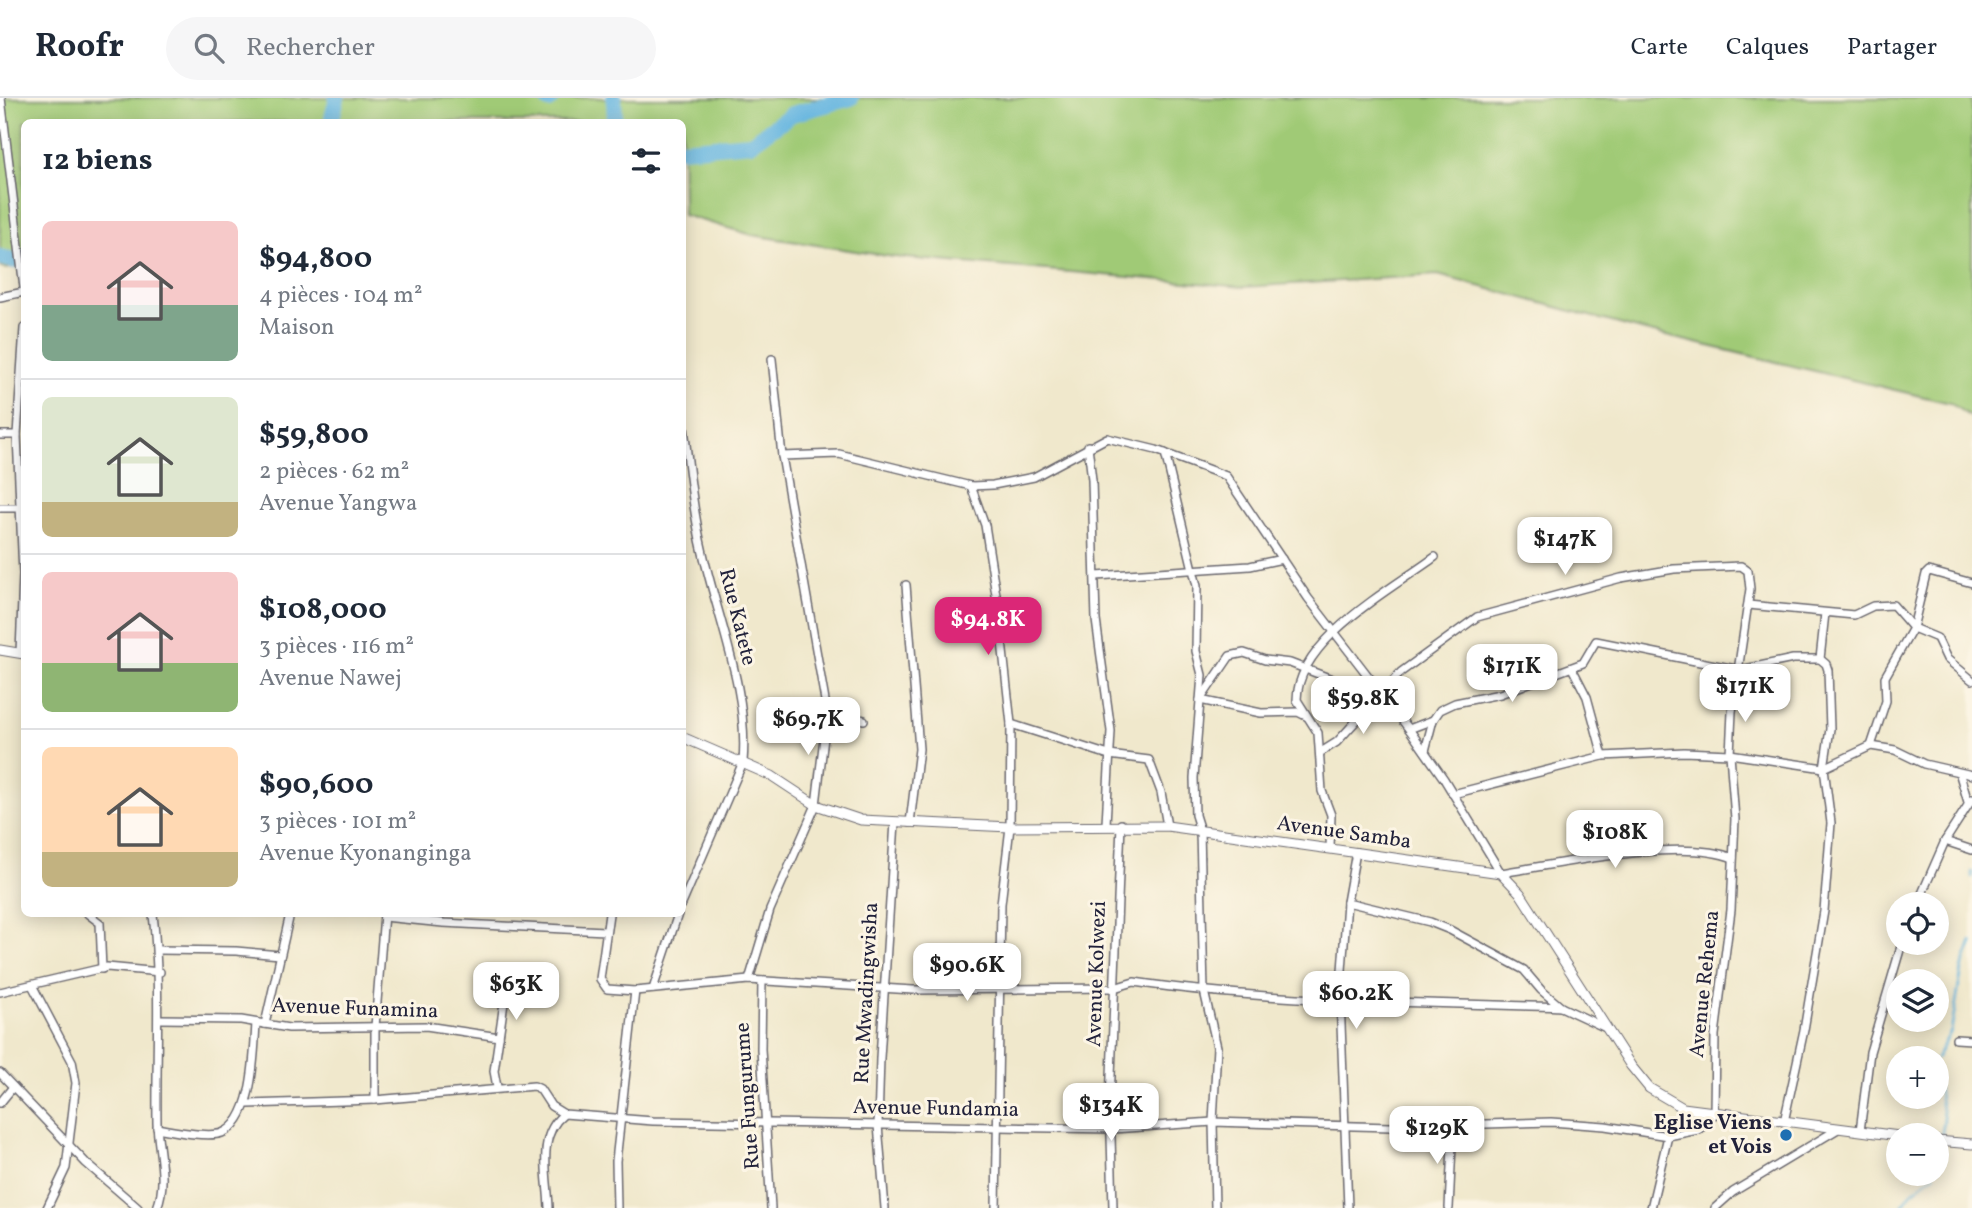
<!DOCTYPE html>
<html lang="fr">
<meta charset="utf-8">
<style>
:root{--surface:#fff;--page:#f6f6f7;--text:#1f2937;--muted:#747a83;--line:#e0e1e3;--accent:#db2777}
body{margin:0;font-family:Vollkorn,serif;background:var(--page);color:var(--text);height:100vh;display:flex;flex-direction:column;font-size:26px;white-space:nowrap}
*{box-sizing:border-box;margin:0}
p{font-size:23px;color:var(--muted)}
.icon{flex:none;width:38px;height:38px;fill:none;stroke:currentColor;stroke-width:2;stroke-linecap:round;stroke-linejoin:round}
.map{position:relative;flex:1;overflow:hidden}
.sheet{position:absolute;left:21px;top:21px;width:665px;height:798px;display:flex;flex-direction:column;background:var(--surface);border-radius:10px;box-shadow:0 4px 18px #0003}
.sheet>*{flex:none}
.fabs{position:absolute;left:1886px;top:794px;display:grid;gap:14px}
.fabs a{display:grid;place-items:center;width:63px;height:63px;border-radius:50%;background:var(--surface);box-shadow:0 4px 18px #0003;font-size:35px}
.price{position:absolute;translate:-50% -60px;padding:0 16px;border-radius:14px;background:#fff;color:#222;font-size:23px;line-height:46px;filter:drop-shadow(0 2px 4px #0008)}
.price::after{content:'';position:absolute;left:50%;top:42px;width:21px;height:16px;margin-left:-10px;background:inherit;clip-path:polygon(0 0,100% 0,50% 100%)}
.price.active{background:var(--accent);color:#fff}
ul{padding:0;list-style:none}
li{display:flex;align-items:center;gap:21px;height:175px;padding:0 21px}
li+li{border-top:2px solid var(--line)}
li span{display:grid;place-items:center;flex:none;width:196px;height:140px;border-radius:10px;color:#555}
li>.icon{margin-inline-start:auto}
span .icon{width:84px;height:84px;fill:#fffc;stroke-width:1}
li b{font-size:30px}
h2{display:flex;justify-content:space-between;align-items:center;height:84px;padding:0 21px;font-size:30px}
header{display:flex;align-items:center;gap:42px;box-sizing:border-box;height:98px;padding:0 35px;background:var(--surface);border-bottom:2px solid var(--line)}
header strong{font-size:33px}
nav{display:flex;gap:38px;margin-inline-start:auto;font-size:24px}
.search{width:490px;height:63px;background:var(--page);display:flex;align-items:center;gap:18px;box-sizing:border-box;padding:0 24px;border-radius:38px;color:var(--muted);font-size:26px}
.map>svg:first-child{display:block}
</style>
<header>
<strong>Roofr</strong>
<div class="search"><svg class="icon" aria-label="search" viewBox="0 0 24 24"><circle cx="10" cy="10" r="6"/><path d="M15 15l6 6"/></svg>Rechercher</div>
<nav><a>Carte</a><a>Calques</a><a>Partager</a></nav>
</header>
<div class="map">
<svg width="1972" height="1110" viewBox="0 0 1972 1110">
<rect width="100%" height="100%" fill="#fcf5e5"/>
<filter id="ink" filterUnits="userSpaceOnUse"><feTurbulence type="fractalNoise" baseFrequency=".0143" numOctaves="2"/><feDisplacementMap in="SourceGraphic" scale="14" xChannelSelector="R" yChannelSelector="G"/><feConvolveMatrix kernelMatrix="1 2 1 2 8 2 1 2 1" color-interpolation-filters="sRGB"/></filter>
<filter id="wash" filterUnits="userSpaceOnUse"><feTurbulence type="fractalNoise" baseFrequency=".00686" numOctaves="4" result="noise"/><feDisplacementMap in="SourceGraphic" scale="28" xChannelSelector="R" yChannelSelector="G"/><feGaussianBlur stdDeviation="1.57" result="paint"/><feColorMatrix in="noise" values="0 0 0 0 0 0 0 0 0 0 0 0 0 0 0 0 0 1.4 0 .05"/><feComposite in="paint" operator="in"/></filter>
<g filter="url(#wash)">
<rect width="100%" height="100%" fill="#f0e8cc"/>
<path fill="#a0ca76" stroke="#617658" stroke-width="2" d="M0 0H1972V320L1950 305 1645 233 1438 177 1244 189 894 159 752 137 683 117 682 24H24V166L6 171 0 168Z"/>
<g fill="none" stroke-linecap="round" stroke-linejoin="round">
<g stroke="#66b6e0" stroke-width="2.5">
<path d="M1972 774V779"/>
<path d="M1936 961 1951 933 1962 871 1972 844"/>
<path d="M1937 984 1944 1023 1941 1040"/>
<path d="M1937 1064 1940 1046"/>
<path d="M1901 1110 1912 1094 1935 1076"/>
</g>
<g stroke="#66b6e0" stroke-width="16">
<path d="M546 0 549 3 552 0"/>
<path d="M614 0 615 24"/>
<path d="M331 24 337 0"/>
<path d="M682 51 751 45 792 16 851 0"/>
<path d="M0 159 14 163 24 161"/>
</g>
</g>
</g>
<g filter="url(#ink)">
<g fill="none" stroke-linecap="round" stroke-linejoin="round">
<g stroke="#6a676e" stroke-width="10">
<g id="minor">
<path d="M1 0 24 190"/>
<path d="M0 199 24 194"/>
<path d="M772 261 782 358 839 356 971 388 993 387 1034 379 1107 340 1156 352 1226 378 1308 500 1409 631"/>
<path d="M682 313C688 360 692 409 703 455 718 522 749 594 743 664L682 806"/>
<path d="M0 337H17"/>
<path d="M1088 348 1092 382 1096 522 1111 633 1106 726"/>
<path d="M1165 355 1197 488 1196 553 1202 577 1194 680 1195 717 1200 733 1204 893 1217 949 1213 1024 1215 1110"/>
<path d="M782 358 827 614 864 622"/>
<path d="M971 388 985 427 999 516 1011 626 1010 729 1001 806 996 1110"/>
<path d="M0 410H18"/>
<path d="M1096 478 1250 468 1282 461"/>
<path d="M1972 485 1929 473 1926 476 1913 530 1937 540 1947 561 1972 582"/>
<path d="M906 487 919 651 910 725"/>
<path d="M1748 507 1854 517 1873 508 1893 507 1913 530 1885 579 1886 603 1871 648"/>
<path d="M20 555 23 476 17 337 24 230"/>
<path d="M1572 570 1587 599 1603 658"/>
<path d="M1306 618 1298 614 1261 615 1200 602 1230 558 1244 555 1265 562 1290 565 1355 590 1380 595"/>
<path d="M1011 626 1109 657 1149 662 1161 694 1167 728"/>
<path d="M1425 653 1433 622"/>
<path d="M1960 677 1968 704"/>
<path d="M1453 696 1603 658 1684 654 1730 656 1824 670 1830 631 1828 572 1826 566 1820 561 1825 515"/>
<path d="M1945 743 1972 701"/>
<path d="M1330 750 1331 717 1322 693 1318 635 1297 602C1297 542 1392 491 1435 459"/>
<path d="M1733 760C1683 739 1558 766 1501 775L1444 681 1409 631 1433 622 1440 612 1455 605 1500 596 1583 565 1596 543 1740 572 1793 561H1820"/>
<path d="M1347 804 1430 824 1450 832 1524 872 1541 892 1561 909 1606 930"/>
<path d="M1917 807 1945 743 1972 752"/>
<path d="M88 816 100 825 102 871"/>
<path d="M153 816C161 886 156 954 157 1025 158 1055 168 1082 157 1110"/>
<path d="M609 816 600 881 607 891 635 893 749 882 913 892 1114 890 1134 884C1276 905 1419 904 1561 909"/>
<path d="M384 819 443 825 605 833"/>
<path d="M157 852 236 853 280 857"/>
<path d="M749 882 770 812 816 707 827 614"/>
<path d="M762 883 761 951 771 1110"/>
<path d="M32 887 72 963 76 985 66 1070 47 1110"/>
<path d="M653 891 678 816"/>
<path d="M0 894 107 869 160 874"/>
<path d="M160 921 241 922 289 930 426 928 499 939 494 973 497 989"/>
<path d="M265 926 290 816"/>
<path d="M499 939 505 898"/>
<path d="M1956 941 1972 942"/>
<path d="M0 975 86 1065 138 1110"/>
<path d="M375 1002 534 988 540 991 551 1008 564 1016 653 1023 1113 1031 1213 1024 1391 1029 1551 1024 1605 1028 1668 1038 1698 1032 1708 1025 1714 1016 1715 937 1731 812 1735 721 1730 656 1732 614 1750 491 1748 473 1741 468 1674 471 1621 480 1477 519 1401 574 1337 644 1321 654"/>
<path d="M0 1005 13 989"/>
<path d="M248 1006 375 1002V929L384 816"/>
<path d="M1784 1024 1804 932 1824 813 1831 725 1824 670 1871 648 1895 652 1924 666 1972 677"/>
<path d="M157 1030C173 1033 208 1040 222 1035 254 1023 254 954 256 925"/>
<path d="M1860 1033 1870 954 1902 845"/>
<path d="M549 1110C548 1077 536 1038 564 1016"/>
<path d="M617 1110 616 1063 635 893"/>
<path d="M885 1110 878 1027 880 960 895 724"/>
<path d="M1113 1110 1110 1003 1121 726"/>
<path d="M1348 1110 1340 900 1347 804 1356 754"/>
<path d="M1449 1110 1453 1027"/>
<path d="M1651 1110 1668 1038"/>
<path d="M1715 1110 1733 1094 1838 1031"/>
</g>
</g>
<g stroke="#6a676e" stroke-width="11">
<g id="tertiary">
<path d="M0 552 24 556"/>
<path d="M682 639 772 678 816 707 861 722 1010 729 1167 728 1501 775 1520 795 1631 968 1649 990 1683 1010 1899 1038"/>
<path d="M1937 1043 1972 1046"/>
</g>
</g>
<use href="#minor" stroke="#fff" stroke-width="7"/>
<use href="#tertiary" stroke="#fff" stroke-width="9"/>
</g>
</g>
<circle fill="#1f6fb2" stroke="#fcf5e5" stroke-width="2.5" cx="1786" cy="1037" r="7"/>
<g text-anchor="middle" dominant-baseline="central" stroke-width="6" stroke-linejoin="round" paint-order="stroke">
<g font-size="21" fill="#22223b" stroke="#fcf5e5">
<text transform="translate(737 519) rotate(76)">Rue Katete</text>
<text transform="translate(1344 735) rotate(8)">Avenue Samba</text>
<text transform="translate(1097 876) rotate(-88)">Avenue Kolwezi</text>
<text transform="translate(1705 886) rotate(-84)">Avenue Rehema</text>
<text transform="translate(867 895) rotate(-87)">Rue Mwadingwisha</text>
<text transform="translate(355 911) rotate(2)">Avenue Funamina</text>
<text transform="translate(748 998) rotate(-94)">Rue Fungurume</text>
<text transform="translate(936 1011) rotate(1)">Avenue Fundamia</text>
</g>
<g font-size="21" font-weight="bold" fill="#22223b" stroke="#fcf5e5" text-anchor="end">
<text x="1772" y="1025">Eglise Viens<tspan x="1772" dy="24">et Vois</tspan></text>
</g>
</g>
</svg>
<div class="fabs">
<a><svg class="icon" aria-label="locate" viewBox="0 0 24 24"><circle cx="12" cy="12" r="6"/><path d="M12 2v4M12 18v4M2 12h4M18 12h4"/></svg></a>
<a><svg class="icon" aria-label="layers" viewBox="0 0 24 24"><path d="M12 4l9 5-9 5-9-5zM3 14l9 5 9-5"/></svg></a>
<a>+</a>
<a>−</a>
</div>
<b class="price" style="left:1565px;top:479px">$147K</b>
<b class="price active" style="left:988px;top:559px">$94.8K</b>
<b class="price" style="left:1512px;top:606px">$171K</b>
<b class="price" style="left:1745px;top:626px">$171K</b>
<b class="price" style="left:1363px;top:638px">$59.8K</b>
<b class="price" style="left:808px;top:659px">$69.7K</b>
<b class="price" style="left:1615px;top:772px">$108K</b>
<b class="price" style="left:967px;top:905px">$90.6K</b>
<b class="price" style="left:516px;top:924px">$63K</b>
<b class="price" style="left:1356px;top:933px">$60.2K</b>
<b class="price" style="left:1111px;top:1045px">$134K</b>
<b class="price" style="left:1437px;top:1068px">$129K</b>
<section class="sheet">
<h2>12 biens<svg class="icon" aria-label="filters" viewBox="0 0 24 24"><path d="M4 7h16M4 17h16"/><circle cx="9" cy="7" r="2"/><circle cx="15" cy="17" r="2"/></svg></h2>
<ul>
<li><span style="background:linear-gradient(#f6c9c9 60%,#7fa58c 0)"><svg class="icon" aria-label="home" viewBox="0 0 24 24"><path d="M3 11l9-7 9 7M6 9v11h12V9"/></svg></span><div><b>$94,800</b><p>4 pièces · 104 m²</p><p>Maison</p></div></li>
<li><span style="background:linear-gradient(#dfe7d0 75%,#c2b280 0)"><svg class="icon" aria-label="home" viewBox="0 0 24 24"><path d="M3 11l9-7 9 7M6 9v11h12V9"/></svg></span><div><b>$59,800</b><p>2 pièces · 62 m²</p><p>Avenue Yangwa</p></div></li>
<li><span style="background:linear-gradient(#f6c9c9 65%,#8fb573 0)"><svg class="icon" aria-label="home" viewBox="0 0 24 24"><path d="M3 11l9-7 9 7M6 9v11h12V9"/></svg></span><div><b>$108,000</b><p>3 pièces · 116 m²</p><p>Avenue Nawej</p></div></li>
<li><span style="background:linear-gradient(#ffd9b3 75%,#c2b280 0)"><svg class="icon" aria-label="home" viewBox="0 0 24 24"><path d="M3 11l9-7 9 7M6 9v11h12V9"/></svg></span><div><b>$90,600</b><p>3 pièces · 101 m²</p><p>Avenue Kyonanginga</p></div></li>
</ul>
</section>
</div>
